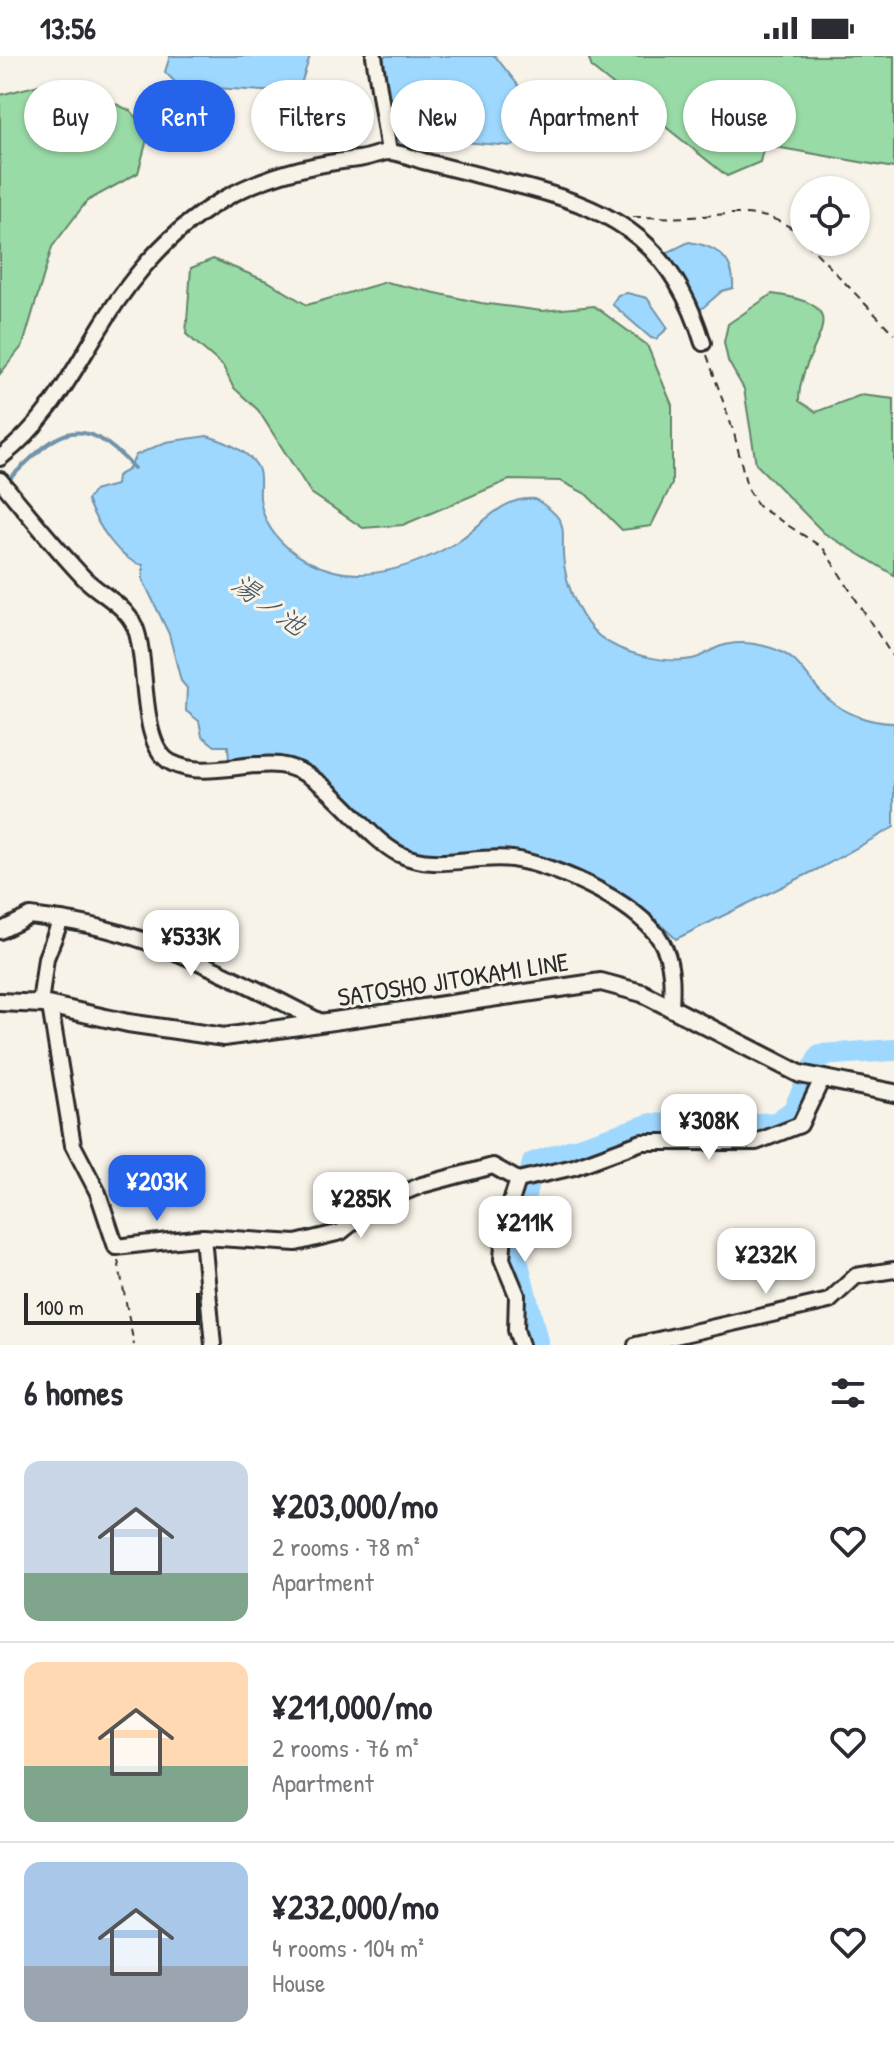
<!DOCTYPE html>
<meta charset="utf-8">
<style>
:root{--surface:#fff;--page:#f7f7f7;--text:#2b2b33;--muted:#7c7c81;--line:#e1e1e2;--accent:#2563eb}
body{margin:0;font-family:"Patrick Hand","Klee One",sans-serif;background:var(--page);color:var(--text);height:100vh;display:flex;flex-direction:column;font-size:30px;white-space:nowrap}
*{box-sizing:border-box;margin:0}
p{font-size:26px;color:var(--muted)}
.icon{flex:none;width:44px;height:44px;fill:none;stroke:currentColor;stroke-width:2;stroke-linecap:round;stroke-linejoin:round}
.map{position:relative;height:1289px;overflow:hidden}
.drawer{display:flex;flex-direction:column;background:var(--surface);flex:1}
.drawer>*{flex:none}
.banner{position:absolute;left:24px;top:24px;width:846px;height:72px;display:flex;gap:16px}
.tools{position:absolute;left:790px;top:120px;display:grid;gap:16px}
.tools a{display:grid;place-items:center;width:80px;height:80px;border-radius:50%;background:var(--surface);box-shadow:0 2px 6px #0004;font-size:40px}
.scale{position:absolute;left:24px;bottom:20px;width:176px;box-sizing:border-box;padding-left:8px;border:4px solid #2b2b2b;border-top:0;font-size:22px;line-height:28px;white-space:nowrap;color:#2b2b2b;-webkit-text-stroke:6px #f7f3e8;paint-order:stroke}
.price{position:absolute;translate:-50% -68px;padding:0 18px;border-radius:16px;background:#fff;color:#222;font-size:26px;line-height:52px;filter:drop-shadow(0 2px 4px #0008)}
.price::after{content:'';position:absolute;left:50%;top:48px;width:24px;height:18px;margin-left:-12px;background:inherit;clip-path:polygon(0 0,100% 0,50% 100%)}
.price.current{background:var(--accent);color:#fff}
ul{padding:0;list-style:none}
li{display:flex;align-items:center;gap:24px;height:200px;padding:0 24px}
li+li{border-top:2px solid var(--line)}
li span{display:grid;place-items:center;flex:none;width:224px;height:160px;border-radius:16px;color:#555}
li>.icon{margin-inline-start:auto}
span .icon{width:96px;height:96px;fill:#fffc;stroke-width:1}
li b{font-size:34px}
h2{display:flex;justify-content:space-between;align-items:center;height:96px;padding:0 24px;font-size:34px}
.chip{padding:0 28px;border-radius:36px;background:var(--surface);box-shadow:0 2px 6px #0004;font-size:28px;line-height:72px}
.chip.current{background:var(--accent);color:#fff}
.status{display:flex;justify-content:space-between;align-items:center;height:56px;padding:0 40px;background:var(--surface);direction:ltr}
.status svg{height:22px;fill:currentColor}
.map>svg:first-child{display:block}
</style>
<div class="status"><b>13:56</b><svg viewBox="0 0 49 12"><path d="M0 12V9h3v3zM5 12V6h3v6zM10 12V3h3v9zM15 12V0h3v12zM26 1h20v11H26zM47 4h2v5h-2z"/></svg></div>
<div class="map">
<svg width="894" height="1289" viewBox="0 0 894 1289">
<rect width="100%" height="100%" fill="#f7f3e8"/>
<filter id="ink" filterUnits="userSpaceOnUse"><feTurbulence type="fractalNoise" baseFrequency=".0125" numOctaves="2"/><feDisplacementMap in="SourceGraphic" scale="16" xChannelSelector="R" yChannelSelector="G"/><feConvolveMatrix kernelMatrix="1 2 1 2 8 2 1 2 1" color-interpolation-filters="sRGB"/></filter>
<g filter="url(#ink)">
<g fill="#99dba6" stroke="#628368" stroke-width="2">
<path d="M588 0H894V112L764 89 760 106 727 120 592 12Z"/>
<path d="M62 23 131 55 149 76 138 117 87 145 52 191 23 289 0 318V39Z"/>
<path d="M213 203 269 226 307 249 386 226 481 247 542 255 594 250 647 289 672 349V428L651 470 622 474 586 438 561 425 509 424 403 469 363 472 311 437 258 354 233 331 223 310 186 278 191 212Z"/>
<path d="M772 238C867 250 799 287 799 345L816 356 861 339 894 343V519L824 477 756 408 744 333 728 305 724 286 728 268Z"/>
</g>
<g fill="#9fd8ff" stroke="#7193aa" stroke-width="2">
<path d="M170 0H310L298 37 179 30 165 16Z"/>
<path d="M380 0H495L537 53 538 65 526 82 512 90 450 85 437 87 418 97 401 96Z"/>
<path d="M689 186C716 190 735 202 733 232L722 235 699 255 688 233 660 200Z"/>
<path d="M627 237 647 242 668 272 656 283 651 282 612 248 618 239Z"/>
<path d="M207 380C224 385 244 393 255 407 263 417 259 430 260 442 264 481 299 506 334 515 372 525 419 508 452 489 480 473 500 440 535 443 574 467 559 473 564 509 568 533 580 564 599 580 621 598 664 608 692 603 700 602 707 596 714 593 731 585 750 586 768 591 802 600 805 623 827 642 845 658 870 667 894 667V771L822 811 676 883 661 869 656 870 559 812 437 804 406 793 404 797 358 761V754C338 734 311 703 280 704 262 704 247 708 229 704L228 690H215L202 680 199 665 186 655 187 632 181 625 169 578 143 524V509C119 505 96 466 87 444L94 435 116 429 117 420 128 414 136 399 166 386Z"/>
</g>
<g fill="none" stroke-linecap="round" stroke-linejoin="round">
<path stroke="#7193aa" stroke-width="4" d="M6 426C55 380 76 349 134 412"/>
<path stroke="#9fd8ff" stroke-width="22" d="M538 1289 513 1187 533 1107 652 1068 705 1071 776 1067 793 1055 820 999 894 994"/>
<g stroke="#2b2b2b" stroke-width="20">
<g id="minor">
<path d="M374 0 389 96"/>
<path d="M0 402C58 357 78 302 118 244 180 155 252 114 358 103 368 102 378 97 388 96 399 96 413 102 423 105 458 114 493 123 529 132 621 156 674 191 703 287"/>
<path d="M0 424C27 457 54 490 83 521 99 538 125 548 135 571 149 604 138 691 172 707 204 723 245 705 279 709 327 714 360 778 399 798 437 816 473 798 512 803 556 809 648 850 665 893 673 913 672 932 671 953"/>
<path d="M61 864C156 878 238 924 323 967"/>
<path d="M0 875 30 860 61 864 46 902 40 948"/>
<path d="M50 950 73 1089 98 1137 116 1191 203 1181 296 1187 341 1176 377 1147 422 1129 493 1110 518 1124 574 1111 642 1086H756L800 1069 822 1023"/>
<path d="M518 1124 505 1164 502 1203 517 1239 516 1274 521 1289"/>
<path d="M203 1181 213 1289"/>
<path d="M636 1289 829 1245 856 1220 894 1214"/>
</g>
</g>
<g stroke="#2b2b2b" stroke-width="22">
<path id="major" d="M0 946 43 948 128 967 224 981 601 926 642 937 800 1018 894 1037"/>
</g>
<g stroke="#2b2b2b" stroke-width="2" stroke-dasharray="8 6" stroke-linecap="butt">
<path d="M633 161C652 161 672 162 691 161 732 158 773 150 804 183"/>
<path d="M806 186 894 278"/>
<path d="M707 299 734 377 747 431 758 450 823 492 894 603"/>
<path d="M118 1204 134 1289"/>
</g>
<use href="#minor" stroke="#f7f3e8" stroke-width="14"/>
<use href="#major" stroke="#f7f3e8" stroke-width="16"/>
</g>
</g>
<g text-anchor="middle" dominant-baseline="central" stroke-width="6" stroke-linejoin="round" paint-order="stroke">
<g font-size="26" fill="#2b2b2b" stroke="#f7f3e8">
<text transform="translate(453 923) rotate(-9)">SATOSHO JITOKAMI LINE</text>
</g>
<g font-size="28" font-style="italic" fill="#485660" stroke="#f7f3e8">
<text transform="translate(269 548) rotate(36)">湯ノ池</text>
</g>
</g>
</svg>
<div class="tools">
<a><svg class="icon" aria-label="locate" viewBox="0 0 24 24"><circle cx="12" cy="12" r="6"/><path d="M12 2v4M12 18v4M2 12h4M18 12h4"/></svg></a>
</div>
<div class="scale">100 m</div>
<b class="price" style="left:191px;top:922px">¥533K</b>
<b class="price" style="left:709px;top:1106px">¥308K</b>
<b class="price current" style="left:157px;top:1167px">¥203K</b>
<b class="price" style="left:361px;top:1184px">¥285K</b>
<b class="price" style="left:525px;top:1208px">¥211K</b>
<b class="price" style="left:766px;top:1240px">¥232K</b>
<div class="banner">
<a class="chip">Buy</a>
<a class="chip current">Rent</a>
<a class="chip">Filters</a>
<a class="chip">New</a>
<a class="chip">Apartment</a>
<a class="chip">House</a>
</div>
</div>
<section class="drawer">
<h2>6 homes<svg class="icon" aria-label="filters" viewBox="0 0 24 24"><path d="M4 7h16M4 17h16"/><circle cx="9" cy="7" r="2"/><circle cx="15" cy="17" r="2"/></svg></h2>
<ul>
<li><span style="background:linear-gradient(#c9d6e8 70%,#7fa58c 0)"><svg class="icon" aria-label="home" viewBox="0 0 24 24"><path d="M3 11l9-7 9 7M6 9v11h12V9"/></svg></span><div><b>¥203,000/mo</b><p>2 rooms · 78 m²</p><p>Apartment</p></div><svg class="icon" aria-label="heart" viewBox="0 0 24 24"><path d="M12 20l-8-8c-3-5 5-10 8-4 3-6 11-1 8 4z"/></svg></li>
<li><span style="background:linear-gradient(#ffd9b3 65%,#7fa58c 0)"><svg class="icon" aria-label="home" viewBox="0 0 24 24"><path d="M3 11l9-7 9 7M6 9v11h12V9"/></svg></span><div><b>¥211,000/mo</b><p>2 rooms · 76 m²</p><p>Apartment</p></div><svg class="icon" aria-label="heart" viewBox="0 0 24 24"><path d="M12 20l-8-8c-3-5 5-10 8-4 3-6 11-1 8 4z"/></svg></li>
<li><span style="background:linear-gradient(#a9c7e8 65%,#9aa5b1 0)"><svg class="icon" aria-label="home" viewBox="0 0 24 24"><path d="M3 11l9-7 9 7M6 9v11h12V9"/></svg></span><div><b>¥232,000/mo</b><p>4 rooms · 104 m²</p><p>House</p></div><svg class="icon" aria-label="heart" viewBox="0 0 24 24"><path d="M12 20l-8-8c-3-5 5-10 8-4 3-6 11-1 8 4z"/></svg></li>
</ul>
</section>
